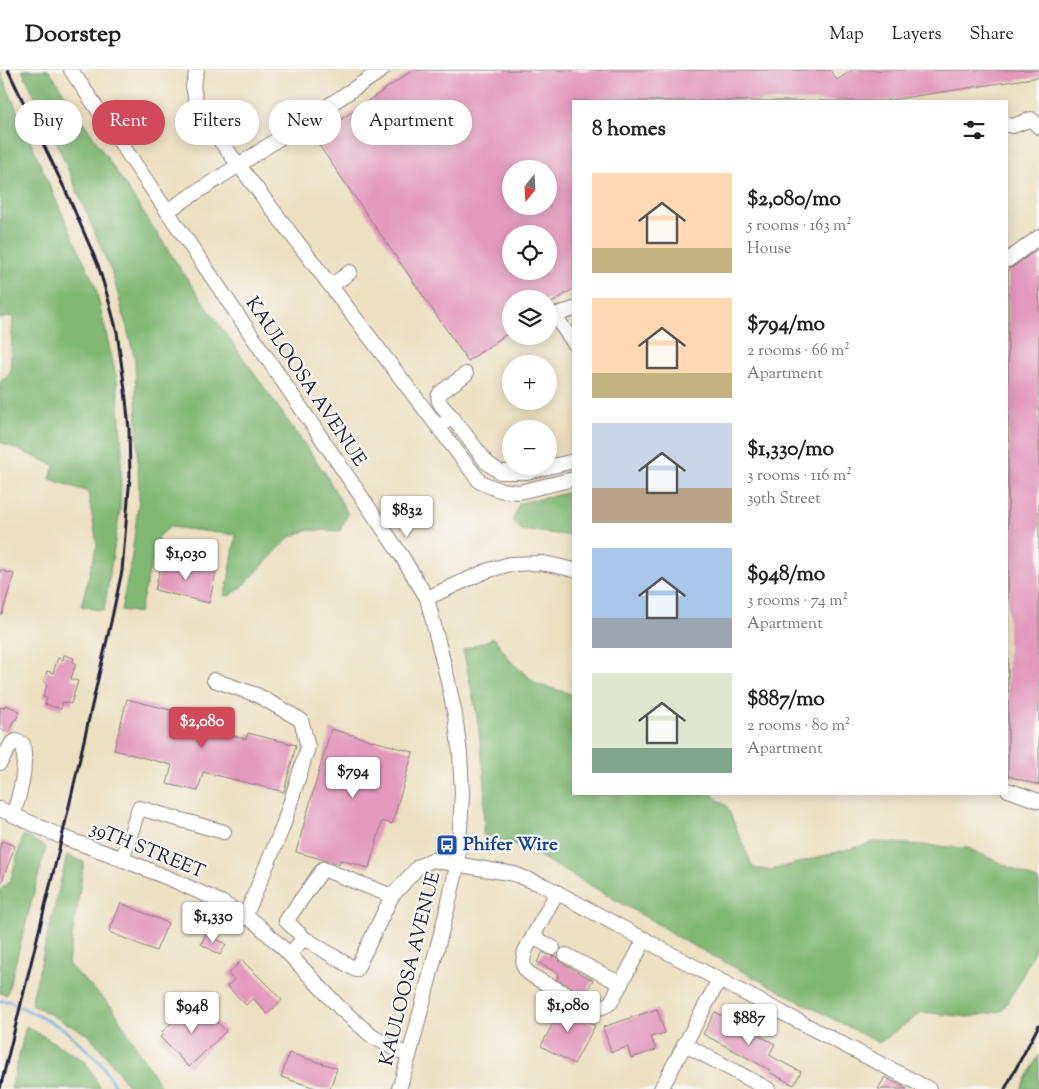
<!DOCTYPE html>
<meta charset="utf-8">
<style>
:root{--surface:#fff;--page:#f2f2f2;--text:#202124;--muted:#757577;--line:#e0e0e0;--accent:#d1495b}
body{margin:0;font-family:"Sorts Mill Goudy",serif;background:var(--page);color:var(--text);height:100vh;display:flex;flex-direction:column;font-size:19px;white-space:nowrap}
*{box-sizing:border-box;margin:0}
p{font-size:16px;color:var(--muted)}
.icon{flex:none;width:28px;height:28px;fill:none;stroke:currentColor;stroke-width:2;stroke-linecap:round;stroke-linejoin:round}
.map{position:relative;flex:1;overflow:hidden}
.details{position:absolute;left:572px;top:30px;width:436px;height:695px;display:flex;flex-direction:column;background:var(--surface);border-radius:0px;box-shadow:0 2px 12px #0003}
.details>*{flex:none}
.banner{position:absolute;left:15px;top:30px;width:475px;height:45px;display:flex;gap:10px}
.needle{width:32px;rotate:198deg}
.buttons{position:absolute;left:502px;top:90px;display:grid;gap:10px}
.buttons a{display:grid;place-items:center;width:55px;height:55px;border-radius:50%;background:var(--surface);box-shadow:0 2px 12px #0003;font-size:25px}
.price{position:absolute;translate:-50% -42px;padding:0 11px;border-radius:5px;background:#fff;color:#222;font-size:16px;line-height:32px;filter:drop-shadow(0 1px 2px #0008)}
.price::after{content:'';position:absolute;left:50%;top:30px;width:15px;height:11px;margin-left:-8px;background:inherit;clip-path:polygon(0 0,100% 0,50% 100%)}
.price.selected{background:var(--accent);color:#fff}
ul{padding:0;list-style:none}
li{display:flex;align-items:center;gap:15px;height:125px;padding:0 20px}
li span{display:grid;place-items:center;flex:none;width:140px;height:100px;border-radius:0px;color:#555}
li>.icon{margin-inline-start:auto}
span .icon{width:60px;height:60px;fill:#fffc;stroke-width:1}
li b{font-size:21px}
h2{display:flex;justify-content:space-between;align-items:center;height:60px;padding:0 20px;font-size:21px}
.chip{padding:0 18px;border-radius:22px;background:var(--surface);box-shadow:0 2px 12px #0003;font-size:18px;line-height:45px}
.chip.selected{background:var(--accent);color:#fff}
header{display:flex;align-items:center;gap:30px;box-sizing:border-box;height:70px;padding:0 25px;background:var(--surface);border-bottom:1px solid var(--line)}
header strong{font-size:24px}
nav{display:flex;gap:28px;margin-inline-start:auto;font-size:18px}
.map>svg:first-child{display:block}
</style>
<header>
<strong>Doorstep</strong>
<nav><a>Map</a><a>Layers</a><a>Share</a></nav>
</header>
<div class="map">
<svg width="1039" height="1019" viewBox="0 0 1039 1019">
<rect width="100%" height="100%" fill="#f6f6f2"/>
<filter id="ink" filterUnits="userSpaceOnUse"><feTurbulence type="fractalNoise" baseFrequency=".02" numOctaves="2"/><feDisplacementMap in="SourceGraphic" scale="10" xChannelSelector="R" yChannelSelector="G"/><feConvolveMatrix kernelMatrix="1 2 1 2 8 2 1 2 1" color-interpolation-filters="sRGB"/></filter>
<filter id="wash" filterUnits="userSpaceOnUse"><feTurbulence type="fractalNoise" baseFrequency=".0096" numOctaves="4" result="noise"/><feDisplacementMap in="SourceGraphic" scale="20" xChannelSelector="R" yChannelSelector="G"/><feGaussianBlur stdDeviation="1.12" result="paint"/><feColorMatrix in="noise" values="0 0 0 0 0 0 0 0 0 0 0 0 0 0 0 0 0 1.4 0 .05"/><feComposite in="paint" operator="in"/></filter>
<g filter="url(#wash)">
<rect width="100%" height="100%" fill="#ede0c1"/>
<g fill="#80b773" stroke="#516c57">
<path d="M22 0H49L194 219 325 403 348 444 340 461 308 460 290 467 241 518 229 526 224 525 228 512 236 465 170 457 158 467 139 543 121 540 131 492 139 429 135 289 113 206 51 59Z"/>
<path d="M0 1 56 130 95 215 117 310 122 380 120 440 104 541 81 536 97 475 88 422 50 409 54 395 0 372V312L10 302 13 246 0 249Z"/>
<path d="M574 421V466L521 460 513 451 519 433 549 427Z"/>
<path d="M494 568 512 593 537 614 574 625V724H712L717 729 727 736 753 798 771 800 875 772 968 778 1039 811V870L1018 915 1002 941 968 947 922 942 879 973 673 865 661 856 525 778 483 765 485 713 477 646 463 580Z"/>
<path d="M23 765 46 777 7 925 0 923V820L11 809Z"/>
<path d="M67 785 84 792 68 894 112 937 162 1019H130L115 997 90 966 31 934Z"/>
<path d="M26 956 85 991 101 1019H11Z"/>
<path d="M1039 985V1019H1021Z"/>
</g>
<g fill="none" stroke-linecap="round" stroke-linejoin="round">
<path stroke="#6aacdf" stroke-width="3" d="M0 931H9L64 959 100 992 117 1019"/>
</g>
<g id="blocks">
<g fill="#e399bc" fill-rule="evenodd">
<path d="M413 0H830L837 10 852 0H1039V7L884 31H574V218L549 235V229H511V261L468 291 314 68ZM511 99H549V136H511ZM511 164H549V201H511Z"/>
<path d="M1039 178V715L1008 706V199L1013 197Z"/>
<path d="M162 490 216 502 209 533 155 520Z"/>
<path d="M0 500 14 504 2 544H0Z"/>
<path d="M64 585 74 588 73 592 76 593 71 609 78 611 71 634 63 632 61 639 45 634 47 628 43 627 47 615 44 610 47 601 53 603 58 588 63 590Z"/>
<path d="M127 629 214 651 212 660 246 669 248 663 296 675 284 722 203 702 198 721 167 714 172 695 114 680Z"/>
<path d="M5 635 20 641 16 650H14L9 662 0 659V637L4 638Z"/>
<path d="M331 659 413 682 392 754 382 751 369 798 340 790 339 794 296 782Z"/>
<path d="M2 771 15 776 1 814H0V776Z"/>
<path d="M121 833 168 853 156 881 109 862Z"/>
<path d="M206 864 226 874 220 885 201 874Z"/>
<path d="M543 882 553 887 557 886 558 889 562 893 593 910 586 924 580 922 575 924 574 920 571 917 556 909 559 904 537 892Z"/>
<path d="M242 890 282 930 267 944 253 928 246 935 227 916 234 910 228 904Z"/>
<path d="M571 931 576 939 587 945 584 950 595 956 574 994 541 976 564 932Z"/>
<path d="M197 932 226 961 189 997 160 967 164 964 162 962 192 933 194 935Z"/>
<path d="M657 939 665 963 651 967 656 980 631 988 628 977 611 982 603 957Z"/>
<path d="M715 942 775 974 769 985 801 1002 794 1015 769 1002 770 1000 703 964Z"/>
<path d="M289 983 337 998 330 1019H319L281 1007Z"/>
<path d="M885 1007 907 1019H878Z"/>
</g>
</g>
</g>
<g filter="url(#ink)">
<use href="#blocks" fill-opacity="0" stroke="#88817e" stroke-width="1"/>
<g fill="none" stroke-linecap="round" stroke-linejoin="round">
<g stroke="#88817e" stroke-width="16">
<g id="minor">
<path d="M71 0 401 485 427 528 447 607 455 645 460 684 462 723 459 777 456 801 447 840 409 986 399 1019"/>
<path d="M197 0 193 16 196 32 202 47 480 412 499 420 519 422 574 409"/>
<path d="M1008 55 1013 56 1031 49 1039 57"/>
<path d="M167 141 239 95 382 0"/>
<path d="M1008 190 1039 167"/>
<path d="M331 216 350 202"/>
<path d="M574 239 554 245 574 273"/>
<path d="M452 347C446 340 434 331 440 323L466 304"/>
<path d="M439 357 452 347 487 393 500 402H527L574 391"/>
<path d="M427 528 486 501 510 494 541 493 553 495 574 500"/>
<path d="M214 610 257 625 301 650 308 677 282 759 245 847"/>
<path d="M0 693 12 673 16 671 23 674C27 698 21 722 13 745"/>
<path d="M1008 720 1039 731"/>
<path d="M0 739 62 767 112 785 173 810 221 832 256 853 285 880 340 938 373 967 409 986"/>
<path d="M122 790 139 738 224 762"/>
<path d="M557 822 525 881C524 886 522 891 524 897 528 907 556 918 566 924"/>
<path d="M533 867 553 878"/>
<path d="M304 868 286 851 323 799 392 826"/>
<path d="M290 884 304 868 356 900 392 826 418 797 432 790 514 804 545 816 719 910 929 1019"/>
<path d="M566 885 621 914"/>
<path d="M580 931C591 938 600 941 611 932L645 869"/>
<path d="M684 974 768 1019"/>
<path d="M661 1019 719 910"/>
</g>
</g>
<use href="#minor" stroke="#fff" stroke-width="14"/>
<g stroke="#22223b" stroke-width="3">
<path d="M0 1019 62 767 111 552 122 501 130 406 129 359 125 320 117 262 108 228 98 195 69 128 8 0"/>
<path d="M1005 1019 1039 955"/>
</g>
</g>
</g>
<defs>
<g id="bus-square" transform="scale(1.125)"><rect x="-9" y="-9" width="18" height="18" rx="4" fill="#1a4fb4" stroke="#f6f6f2"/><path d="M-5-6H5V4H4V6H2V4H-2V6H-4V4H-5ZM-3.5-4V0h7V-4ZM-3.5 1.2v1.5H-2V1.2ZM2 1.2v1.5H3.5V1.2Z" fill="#fff"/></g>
</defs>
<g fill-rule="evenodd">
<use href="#bus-square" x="447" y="775"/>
</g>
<g text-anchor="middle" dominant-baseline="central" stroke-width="4.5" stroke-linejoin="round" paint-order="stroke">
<g font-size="19" fill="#22223b" stroke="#f6f6f2">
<text transform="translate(305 312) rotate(56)">KAULOOSA AVENUE</text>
<text transform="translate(147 781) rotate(22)">39TH STREET</text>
<text transform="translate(411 899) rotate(-76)">KAULOOSA AVENUE</text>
</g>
<g font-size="19" font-weight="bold" fill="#164399" stroke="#f6f6f2" text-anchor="start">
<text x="463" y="775">Phifer Wire</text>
</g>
</g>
</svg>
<div class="buttons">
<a><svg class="needle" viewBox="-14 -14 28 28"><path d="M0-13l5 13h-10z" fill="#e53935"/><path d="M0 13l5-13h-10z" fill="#757577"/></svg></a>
<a><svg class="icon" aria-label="locate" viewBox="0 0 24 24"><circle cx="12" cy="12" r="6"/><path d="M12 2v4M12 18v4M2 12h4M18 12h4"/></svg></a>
<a><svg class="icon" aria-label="layers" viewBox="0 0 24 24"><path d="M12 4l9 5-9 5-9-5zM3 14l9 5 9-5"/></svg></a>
<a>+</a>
<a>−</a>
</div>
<b class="price" style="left:407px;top:468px">$832</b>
<b class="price" style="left:186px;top:511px">$1,030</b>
<b class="price selected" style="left:202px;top:679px">$2,080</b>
<b class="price" style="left:353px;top:729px">$794</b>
<b class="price" style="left:213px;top:874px">$1,330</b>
<b class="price" style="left:568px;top:963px">$1,080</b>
<b class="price" style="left:192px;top:964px">$948</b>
<b class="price" style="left:749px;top:976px">$887</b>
<div class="banner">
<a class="chip">Buy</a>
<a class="chip selected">Rent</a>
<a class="chip">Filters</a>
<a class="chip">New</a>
<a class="chip">Apartment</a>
</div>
<section class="details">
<h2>8 homes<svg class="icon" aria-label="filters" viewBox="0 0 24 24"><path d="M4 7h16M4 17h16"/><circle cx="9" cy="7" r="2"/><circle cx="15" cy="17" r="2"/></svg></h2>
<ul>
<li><span style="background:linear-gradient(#ffd9b3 75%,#c2b280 0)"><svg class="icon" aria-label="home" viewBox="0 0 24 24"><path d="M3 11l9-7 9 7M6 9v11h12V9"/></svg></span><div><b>$2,080/mo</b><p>5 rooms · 163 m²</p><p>House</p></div></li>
<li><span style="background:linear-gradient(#ffd9b3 75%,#c2b280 0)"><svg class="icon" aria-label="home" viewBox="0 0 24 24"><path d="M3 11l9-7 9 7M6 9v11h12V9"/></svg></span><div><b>$794/mo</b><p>2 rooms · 66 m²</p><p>Apartment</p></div></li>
<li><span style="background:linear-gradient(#c9d6e8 65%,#b9a48a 0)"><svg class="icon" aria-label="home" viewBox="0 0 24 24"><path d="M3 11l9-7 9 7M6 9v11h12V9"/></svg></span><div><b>$1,330/mo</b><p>3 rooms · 116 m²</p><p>39th Street</p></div></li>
<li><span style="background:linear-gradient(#a9c7e8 70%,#9aa5b1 0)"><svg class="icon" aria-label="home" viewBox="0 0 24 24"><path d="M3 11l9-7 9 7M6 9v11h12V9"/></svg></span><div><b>$948/mo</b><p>3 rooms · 74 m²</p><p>Apartment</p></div></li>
<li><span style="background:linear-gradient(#dfe7d0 75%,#7fa58c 0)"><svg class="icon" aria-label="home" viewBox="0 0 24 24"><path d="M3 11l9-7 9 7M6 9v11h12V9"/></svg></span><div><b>$887/mo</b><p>2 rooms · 80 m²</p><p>Apartment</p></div></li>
</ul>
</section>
</div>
